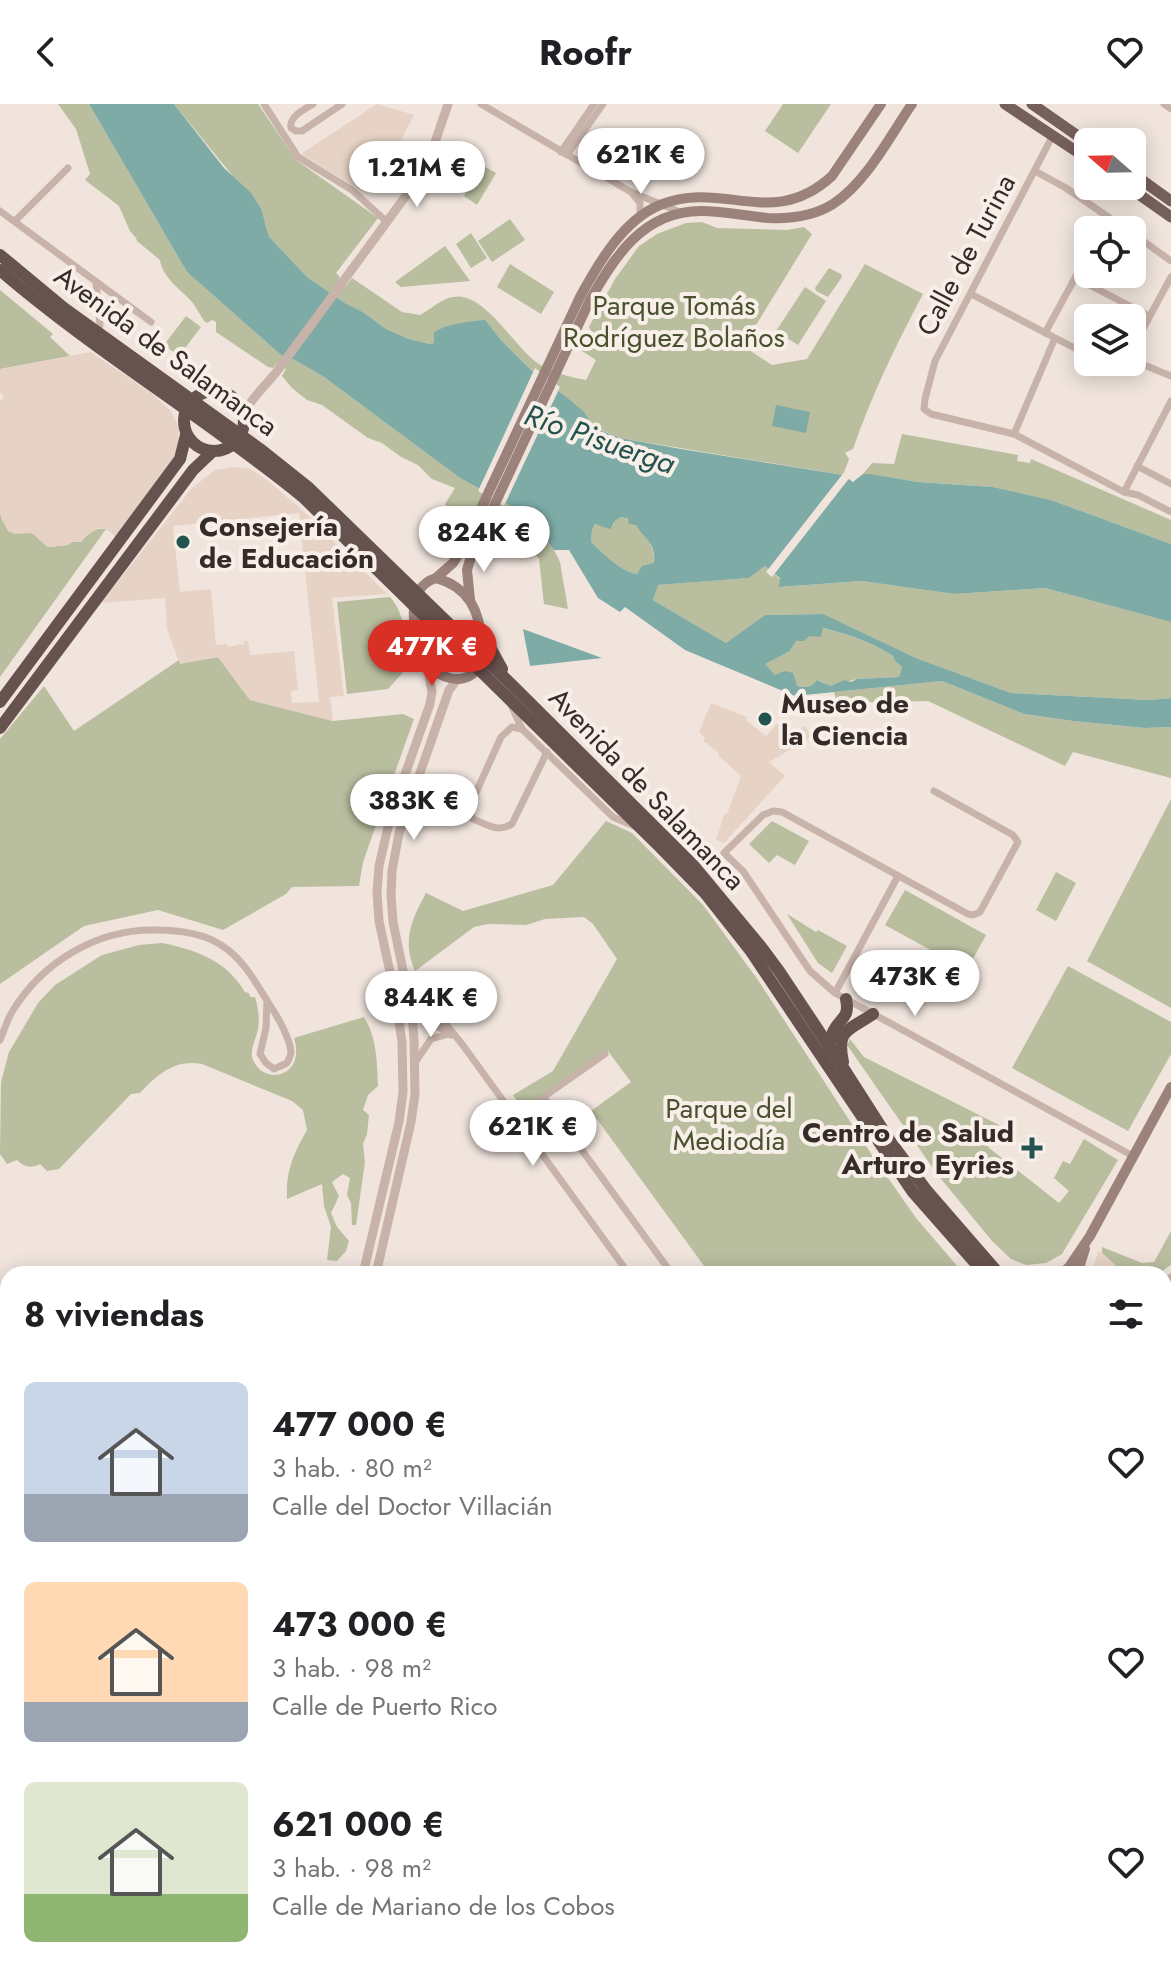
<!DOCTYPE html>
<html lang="es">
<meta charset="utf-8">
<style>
:root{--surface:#fff;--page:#f2f2f2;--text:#202124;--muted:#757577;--accent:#d93025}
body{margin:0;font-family:Jost,sans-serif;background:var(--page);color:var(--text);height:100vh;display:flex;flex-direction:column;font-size:30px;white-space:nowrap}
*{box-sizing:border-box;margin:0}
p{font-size:26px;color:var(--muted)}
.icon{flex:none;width:44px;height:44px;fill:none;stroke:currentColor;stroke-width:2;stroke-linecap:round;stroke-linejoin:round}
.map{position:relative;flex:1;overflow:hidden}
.drawer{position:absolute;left:0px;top:1162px;width:1172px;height:714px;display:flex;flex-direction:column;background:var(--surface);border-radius:24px 24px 0 0;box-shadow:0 4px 20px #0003}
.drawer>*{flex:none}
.needle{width:52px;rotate:290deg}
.controls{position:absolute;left:1074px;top:24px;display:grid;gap:16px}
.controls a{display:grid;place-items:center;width:72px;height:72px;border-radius:12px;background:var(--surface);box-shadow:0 4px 20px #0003;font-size:40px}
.price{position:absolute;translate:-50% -68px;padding:0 18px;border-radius:28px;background:#fff;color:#222;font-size:26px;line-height:52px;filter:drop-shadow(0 2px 4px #0008)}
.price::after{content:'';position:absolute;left:50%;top:48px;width:24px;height:18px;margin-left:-12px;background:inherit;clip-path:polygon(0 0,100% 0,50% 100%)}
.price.active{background:var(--accent);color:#fff}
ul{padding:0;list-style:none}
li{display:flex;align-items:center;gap:24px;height:200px;padding:0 24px}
li span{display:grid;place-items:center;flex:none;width:224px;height:160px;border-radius:12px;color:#555}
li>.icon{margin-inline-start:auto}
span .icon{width:96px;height:96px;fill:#fffc;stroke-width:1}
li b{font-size:34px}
h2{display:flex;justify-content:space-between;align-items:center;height:96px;padding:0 24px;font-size:34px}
header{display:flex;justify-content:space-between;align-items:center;height:104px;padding:0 24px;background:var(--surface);font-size:36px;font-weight:700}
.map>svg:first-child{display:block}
</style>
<header><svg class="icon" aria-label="back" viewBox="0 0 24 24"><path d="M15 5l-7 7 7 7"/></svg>Roofr<svg class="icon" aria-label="heart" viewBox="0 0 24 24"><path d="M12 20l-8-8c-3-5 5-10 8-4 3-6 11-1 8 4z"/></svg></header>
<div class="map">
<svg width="1171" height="1875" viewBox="0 0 1171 1875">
<rect width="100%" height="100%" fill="#f0e4dd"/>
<g fill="#b8be9e">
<path d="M58 0H89L187 168 282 252 295 256 324 273 460 374 529 412 554 446 560 458 568 505 544 500 539 455 525 438 513 429 502 428 467 408 458 427 445 400 455 384 432 375 418 361 401 353 382 339 368 334 322 301 307 296 292 284 282 272 286 265 277 259 273 264 268 263 216 228V218L212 216 207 219 204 217C201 212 197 205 193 199 181 185 163 175 160 156L137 137 136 134 130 127 119 102 85 76 90 70 76 25Z"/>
<path d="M174 0H258L296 56 378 114 336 169 340 173 338 177 345 183 352 174 402 208 420 211C431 205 441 195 453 193 484 186 515 245 539 260 554 269 569 273 586 276L596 256 582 247 592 229 589 223 615 175 639 142 657 130 686 119 702 118 717 124 787 126 804 123 812 130 743 242 772 261 807 255 865 160 923 190C896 241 872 290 853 345L845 349 849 355 843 371 620 334 594 323 564 291 532 267 501 236 485 217 434 233 435 239 430 240 409 235 386 225 363 208 345 199 307 173 268 133 266 121 236 76Z"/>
<path d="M783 0H831L798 49 765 27Z"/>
<path d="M482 61 496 69 477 101 464 92Z"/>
<path d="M510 115 525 136 492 158 478 137Z"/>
<path d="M471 129 487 154 471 164 456 140Z"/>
<path d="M445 142 470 177 401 183 395 178Z"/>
<path d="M510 160 554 188 541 210 497 183Z"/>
<path d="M829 164 841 170 842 173 828 193 816 187 815 184Z"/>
<path d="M805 183 826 197 798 241 776 227Z"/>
<path d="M0 186 53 230 50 233 70 252 0 265Z"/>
<path d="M186 212 201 223 179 252 164 241Z"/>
<path d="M902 330 1018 351 1017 357 1030 359 1031 355 1171 416V440L1051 396 993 383 919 378 863 370 872 359 894 360Z"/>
<path d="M0 409C12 430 6 428 32 429L48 443 68 441 72 438H81C88 430 95 423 106 425L0 573Z"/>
<path d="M621 413C640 418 656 440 654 459L637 470C620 467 604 450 591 438L592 426 595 420 603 422 613 421 615 417Z"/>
<path d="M765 462 780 475V483L862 477 954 490 1045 484 1171 518V594L1150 596 1011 589 916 554 822 510 765 511 726 539 653 496 657 481 748 474Z"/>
<path d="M390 493C406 511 404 535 413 557L388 585 347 590 337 498Z"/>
<path d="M822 524C847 530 872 538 893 552L895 557 902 563 899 573 857 575 831 582 818 576C812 584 805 584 797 582L794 575 775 571 764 560 790 547 796 537Z"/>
<path d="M218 553 250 596 333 617 403 610 414 615 363 758 359 782 292 783 286 790 223 826 158 806 84 822 0 880V635L44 582 74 627 179 556 181 559Z"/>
<path d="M942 577 1024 610 1073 617 1145 624 1171 623V674L1073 648 1065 662 928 597 837 599 834 588Z"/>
<path d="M1171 695V904L1087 857Z"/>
<path d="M606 717 632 729 703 801 758 876 872 1051 916 1114 964 1170H710L591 1007 631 978 608 947 524 1007 513 991 553 967 617 855 593 820 584 813 545 815 526 821 488 820 474 823 415 867C402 836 411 817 426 789L463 807 553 781Z"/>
<path d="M772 717 809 737 795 761 777 751 769 759 749 740Z"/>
<path d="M1056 768 1076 779 1056 817 1036 806Z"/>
<path d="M905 786 986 831 967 866 885 821Z"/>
<path d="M787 810 816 828 818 826 847 842 832 869 818 859Z"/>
<path d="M162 839C196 846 226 856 245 888L249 889 250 893H255C258 904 260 914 258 925 256 936 249 946 253 956 265 983 306 972 294 934L364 913C377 934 377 958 378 982L368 991 363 1006 369 1011 367 1030 363 1040 365 1058 356 1121H352L351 1099 347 1091 350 1074 343 1070 332 1078 339 1092 331 1109 337 1123 349 1137 346 1147 337 1157 327 1156 331 1123 324 1102 322 1080 287 1095C286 1066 293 1051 307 1026L303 1006 292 997 202 960C175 955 158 970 140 989L131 990 59 1065 47 1067 40 1060C31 1065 24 1063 17 1056L7 1060 0 1050 1 978 9 948 38 899 55 881 102 851 139 841Z"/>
<path d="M1068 862 1171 918V950L1128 1027 1012 964Z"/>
<path d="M850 935 864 953 999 1021 988 1043 1059 1099 1069 1087 1054 1074 1063 1057 1070 1060 1084 1035 1118 1056 1062 1150 1046 1159 1026 1161 1011 1155 992 1137 937 1070 847 941Z"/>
<path d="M1171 1127V1161L1158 1170H1125L1102 1149V1143L1142 1159 1154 1158Z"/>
<path d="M1164 1495 1171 1506V1875H1129L1124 1868H1164Z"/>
<path d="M353 1868H410L401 1875H343Z"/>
<path d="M953 1868H1090L1080 1875H958Z"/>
</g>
<g fill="#e7d3c5" fill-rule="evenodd">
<path d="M377 0 414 11 400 38 383 64 362 87 301 50Z"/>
<path d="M91 248 151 289 170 306 178 321 179 339 174 357 116 433 106 425 100 424 88 430 81 438H72L68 441 48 443 32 429 15 430 8 427 2 416 0 409V297L4 293 0 288V265Z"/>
<path d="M233 363 250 365 267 376 301 405 387 490 332 494 344 592 330 593 333 617 250 596 218 553 180 560 167 525 165 494 101 499 192 384 215 366ZM299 409 319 598 292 599 291 587 298 586 294 547 250 551 248 537H243L245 540 243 541 241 540 228 543 227 540 216 541 211 485 180 488 173 422Z"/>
<path d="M711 599 747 613 746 616 766 632 777 620 798 626 805 622 812 633 769 658 785 672 724 739 716 736 724 711 727 710 741 672 718 651 719 649 703 637 705 634 699 628Z"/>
<path d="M1099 1147 1125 1170H1090Z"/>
</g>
<g fill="#7eaba6" fill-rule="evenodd">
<path d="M89 0H174L224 64 251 89 261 105 269 133 307 173 345 199 363 208 386 225 409 235 430 240 434 239V228C450 219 467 218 485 216L501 236 532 267 564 291 584 308 594 323 602 327 620 334 681 345 843 371 853 378 863 370H869L918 378 993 383 1051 396 1171 440V518L1045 484 954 490 862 477 779 483 780 474 765 462 749 474 658 481 653 496 726 539 765 511 823 510 916 554 1011 589 1150 596 1171 594V623L1145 624 1073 617 1024 610 942 577 795 592 685 546 625 503 620 508 598 494 569 446H554L529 412 460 374 324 273 295 256 282 252 187 168ZM621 413 628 415 629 420 636 421C645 436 656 438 654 459L642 462 637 470C620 467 604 450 591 438L592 426 595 420 610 425 615 417ZM823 524C847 530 872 538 893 552L895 557 902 563 899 573 857 575 851 578 844 576 831 582 817 576C812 584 805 584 797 582L793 569 785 567 775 571 765 560 790 547 796 537H804L809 532 821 533Z"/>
<path d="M776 301 810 308 806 329 772 322Z"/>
<path d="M523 525 602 554 530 562Z"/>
</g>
<g fill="#f0e4dd">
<path d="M535 264 560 283 504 402 478 387Z"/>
<path d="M845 367 851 372 772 473 766 468Z"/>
</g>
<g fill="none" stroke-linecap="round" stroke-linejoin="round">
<g stroke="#c7b3a9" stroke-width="7">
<path d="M264 0 298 53 352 86 387 118"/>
<path d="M313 0C304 6 289 12 291 24L296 27H302L342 0"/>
<path d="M481 0 631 88 680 108"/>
<path d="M1164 0 1171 5"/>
<path d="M1053 31 935 257 925 295 924 305 931 310 1014 330 1124 388 1138 391 1171 408"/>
<path d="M561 48 594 0"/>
<path d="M567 51 603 0"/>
<path d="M1035 67 1066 84 1127 126"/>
<path d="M633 90 640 99V112"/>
<path d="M0 107 151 218"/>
<path d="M15 117 68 64"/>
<path d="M1100 126 1107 112"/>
<path d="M1132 129 1171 157"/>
<path d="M1076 174 1149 212"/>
<path d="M96 178 100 221"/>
<path d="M971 190 1088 251"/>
<path d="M1045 229 1088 150"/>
<path d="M1132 245 1171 173"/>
<path d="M1132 256 1171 272"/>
<path d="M1102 258 1115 265 1121 263 1124 258"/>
<path d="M1014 330 1055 234"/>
<path d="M1137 362 1171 380"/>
<path d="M1124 388 1171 297"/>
<path d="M511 601 522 625 613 713 634 722"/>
<path d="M522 625 512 623 501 633 469 704 473 715C488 721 498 729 512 720L547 648"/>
<path d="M934 687 1013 731 1018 738 980 808 973 811 968 810 782 708 773 707 763 711 724 749 743 767 810 867 835 889 1133 1052"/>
<path d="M405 870 462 940 629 1170"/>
<path d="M835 889 898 772"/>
<path d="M396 896 412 910 428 916 451 931"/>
<path d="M406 903 414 899 432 904"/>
<path d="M0 936C4 927 7 916 12 908 42 858 97 825 155 826 176 826 203 829 221 841 244 855 257 881 271 903 278 913 290 935 291 948 291 950 288 957 287 959L274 965 266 959 260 950 266 924 267 896"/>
<path d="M416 957 431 935 449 930"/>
<path d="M544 994 672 1170"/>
<path d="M515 1013 605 950"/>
<path d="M1164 1178 1171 1173"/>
<path d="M1164 1195 1171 1206"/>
<path d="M257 1868 265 1875"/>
<path d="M614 1868 619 1875"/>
<path d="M934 1868 939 1875"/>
<path d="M16 1875 19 1868"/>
<path d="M490 1875 499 1868"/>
<path d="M705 1875 714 1868"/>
</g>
<g stroke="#c7b3a9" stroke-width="9">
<path d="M243 309C253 293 266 281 278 266L419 74 431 50 448 0"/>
<path d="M363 1170 399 1018 403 988 402 938 396 896 379 817 377 788 379 762 391 710 430 600 432 588 427 558"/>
<path d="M376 1170 411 1018 415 990 414 935 412 910 393 818 391 791 392 767 399 729 449 586 456 577"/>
<path d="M0 1460 8 1459"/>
<path d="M0 1477 8 1475"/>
<path d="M766 1868 770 1875"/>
<path d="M780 1868 784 1875"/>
<path d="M146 1875 149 1868"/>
<path d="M160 1875 163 1868"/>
</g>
<g stroke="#9b827b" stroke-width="10">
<path d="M436 474 453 459 463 443 580 193C598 160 623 116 660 101 723 75 772 127 832 72L881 0"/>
<path d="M436 474C469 483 481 509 481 540 482 548 482 558 477 565 463 584 435 573 426 556 413 532 403 484 436 474Z"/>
<path d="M470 496 467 466 472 449 589 198C614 153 643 107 701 107 724 107 746 112 768 114 790 115 814 112 833 100 866 79 890 32 912 0"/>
<path d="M1061 1170 1069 1163 1090 1132 1171 983"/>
<path d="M1077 1170 1085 1145"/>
</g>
<g stroke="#76605b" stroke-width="11">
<path d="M1005 0 1088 55"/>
<path d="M1032 0 1088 39"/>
<path d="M1132 69 1171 97"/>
<path d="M1127 82 1171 113"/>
</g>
<g stroke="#66524e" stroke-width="12">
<path d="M0 151 64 204 260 345 309 384 512 581 694 762 762 844 779 867 844 965 890 1037 927 1087 999 1170"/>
<path d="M0 166C95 248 205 313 303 393L659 742 705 789 750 846 912 1087 985 1170"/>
<circle cx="214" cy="317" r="30"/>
<path d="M481 527 502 565"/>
<path d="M0 598 180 355 186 331"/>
<path d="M0 624 193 366 213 347"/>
<path d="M828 946C829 940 831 932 834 926 841 913 850 914 846 895"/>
<path d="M843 958C836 925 848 927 873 910"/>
<path d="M1164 1446 1171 1457"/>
<path d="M1164 1478 1171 1489"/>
</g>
</g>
<g fill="#22534f" stroke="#f8efe9" stroke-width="3">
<circle cx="183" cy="438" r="8"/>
<circle cx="765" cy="615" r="8"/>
<path d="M1028 1032h8v8h8v8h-8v8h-8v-8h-8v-8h8z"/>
</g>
<g text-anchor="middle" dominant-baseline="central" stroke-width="8" stroke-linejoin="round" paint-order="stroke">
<g font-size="28" fill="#352b29" stroke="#f8efe9">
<text transform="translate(966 151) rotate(-62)">Calle de Turina</text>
<text transform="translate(166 247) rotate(36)">Avenida de Salamanca</text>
<text transform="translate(647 685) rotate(46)">Avenida de Salamanca</text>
</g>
<g font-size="28" fill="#4a512e" stroke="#f8efe9">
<text x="674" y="201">Parque Tomás<tspan x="674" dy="32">Rodríguez Bolaños</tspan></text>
<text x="729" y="1004">Parque del<tspan x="729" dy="32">Mediodía</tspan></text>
</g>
<g font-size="28" font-weight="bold" fill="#352b29" stroke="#f8efe9" text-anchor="start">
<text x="199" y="422">Consejería<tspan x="199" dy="32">de Educación</tspan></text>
<text x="781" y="599">Museo de<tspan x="781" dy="32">la Ciencia</tspan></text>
<text x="1014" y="1028" text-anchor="end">Centro de Salud<tspan x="1014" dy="32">Arturo Eyries</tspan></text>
</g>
<g font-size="30" font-style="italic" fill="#22534f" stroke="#f8efe9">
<text transform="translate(600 335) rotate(19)">Río Pisuerga</text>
</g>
</g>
</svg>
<div class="controls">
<a><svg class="needle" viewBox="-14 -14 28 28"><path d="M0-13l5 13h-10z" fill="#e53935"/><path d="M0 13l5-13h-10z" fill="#757577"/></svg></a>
<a><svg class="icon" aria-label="locate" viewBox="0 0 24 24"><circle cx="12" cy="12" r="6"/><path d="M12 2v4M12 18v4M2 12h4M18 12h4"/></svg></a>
<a><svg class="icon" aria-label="layers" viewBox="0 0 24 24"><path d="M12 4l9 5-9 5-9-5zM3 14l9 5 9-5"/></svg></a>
</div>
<b class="price" style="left:641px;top:92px">621K €</b>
<b class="price" style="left:417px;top:105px">1.21M €</b>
<b class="price" style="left:484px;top:470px">824K €</b>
<b class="price active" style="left:432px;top:584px">477K €</b>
<b class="price" style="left:414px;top:738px">383K €</b>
<b class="price" style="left:915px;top:914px">473K €</b>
<b class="price" style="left:431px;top:935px">844K €</b>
<b class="price" style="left:533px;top:1064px">621K €</b>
<section class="drawer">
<h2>8 viviendas<svg class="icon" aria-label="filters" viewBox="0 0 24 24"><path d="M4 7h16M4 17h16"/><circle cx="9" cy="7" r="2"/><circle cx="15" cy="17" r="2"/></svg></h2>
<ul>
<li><span style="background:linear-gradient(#c9d6e8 70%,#9aa5b1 0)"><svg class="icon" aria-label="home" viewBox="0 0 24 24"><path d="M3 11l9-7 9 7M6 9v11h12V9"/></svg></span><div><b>477 000 €</b><p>3 hab. · 80 m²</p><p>Calle del Doctor Villacián</p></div><svg class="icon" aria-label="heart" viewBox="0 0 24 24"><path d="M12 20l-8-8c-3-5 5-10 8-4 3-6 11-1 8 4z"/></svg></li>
<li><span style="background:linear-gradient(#ffd9b3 75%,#9aa5b1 0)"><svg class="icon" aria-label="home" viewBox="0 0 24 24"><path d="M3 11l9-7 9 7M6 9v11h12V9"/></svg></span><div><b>473 000 €</b><p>3 hab. · 98 m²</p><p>Calle de Puerto Rico</p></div><svg class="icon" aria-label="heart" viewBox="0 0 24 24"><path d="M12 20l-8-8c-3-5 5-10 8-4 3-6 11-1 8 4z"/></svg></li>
<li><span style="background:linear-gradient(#dfe7d0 70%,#8fb573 0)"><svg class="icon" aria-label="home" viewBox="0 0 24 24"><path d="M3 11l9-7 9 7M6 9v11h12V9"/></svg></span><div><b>621 000 €</b><p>3 hab. · 98 m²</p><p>Calle de Mariano de los Cobos</p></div><svg class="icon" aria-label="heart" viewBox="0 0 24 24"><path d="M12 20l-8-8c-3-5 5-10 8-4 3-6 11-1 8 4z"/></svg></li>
</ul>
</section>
</div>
